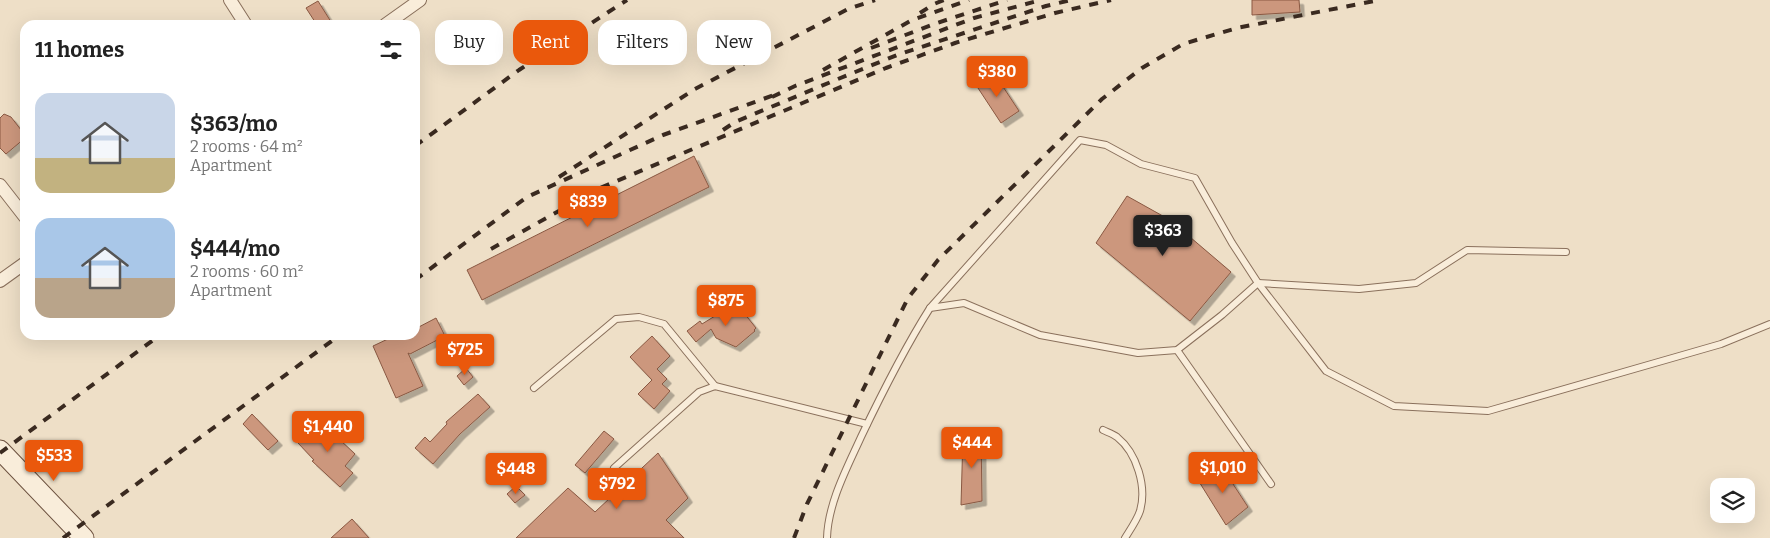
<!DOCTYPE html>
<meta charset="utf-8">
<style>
:root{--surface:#fff;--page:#f6f6f6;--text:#222;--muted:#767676;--accent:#ea580c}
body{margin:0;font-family:Bitter,serif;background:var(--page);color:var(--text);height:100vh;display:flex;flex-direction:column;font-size:19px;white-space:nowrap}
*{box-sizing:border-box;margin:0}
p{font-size:16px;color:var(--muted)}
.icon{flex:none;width:28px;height:28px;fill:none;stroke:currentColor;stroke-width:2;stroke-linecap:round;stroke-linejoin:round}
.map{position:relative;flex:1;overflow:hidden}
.sheet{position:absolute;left:20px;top:20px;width:400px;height:320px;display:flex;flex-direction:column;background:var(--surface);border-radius:15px;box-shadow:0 5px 20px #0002}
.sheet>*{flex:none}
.banner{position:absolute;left:435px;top:20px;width:475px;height:45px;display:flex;gap:10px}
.fabs{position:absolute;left:1710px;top:478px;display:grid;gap:10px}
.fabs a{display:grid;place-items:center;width:45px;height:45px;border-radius:10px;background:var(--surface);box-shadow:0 5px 20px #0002;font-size:25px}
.price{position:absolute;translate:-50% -42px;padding:0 11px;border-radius:5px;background:var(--accent);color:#fff;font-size:16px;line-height:32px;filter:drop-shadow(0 1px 2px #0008)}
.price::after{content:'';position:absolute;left:50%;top:30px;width:15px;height:11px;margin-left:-8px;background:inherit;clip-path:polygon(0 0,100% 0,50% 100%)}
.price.selected{background:#222;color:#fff}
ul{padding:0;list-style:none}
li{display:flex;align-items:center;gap:15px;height:125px;padding:0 15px}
li span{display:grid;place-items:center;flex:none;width:140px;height:100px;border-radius:15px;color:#555}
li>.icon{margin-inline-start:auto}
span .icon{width:60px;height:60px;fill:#fffc;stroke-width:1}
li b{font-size:21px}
h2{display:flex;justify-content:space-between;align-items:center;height:60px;padding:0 15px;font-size:21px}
.chip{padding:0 18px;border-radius:15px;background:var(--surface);box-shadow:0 5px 20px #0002;font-size:18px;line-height:45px}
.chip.selected{background:var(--accent);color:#fff}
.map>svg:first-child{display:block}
</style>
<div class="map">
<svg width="1770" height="538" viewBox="0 0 1770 538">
<defs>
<filter id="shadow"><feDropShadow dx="4.5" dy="4.5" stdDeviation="0" flood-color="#0004"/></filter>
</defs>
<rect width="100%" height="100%" fill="#eedfc7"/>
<g fill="#cc977d" stroke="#895842" filter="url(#shadow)">
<path d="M1252 0H1299L1300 12 1252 15Z"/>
<path d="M318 1 333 25H317L306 8Z"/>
<path d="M994 73 1019 111 1001 123 976 85Z"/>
<path d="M4 114 11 117 25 135V138L6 154 0 148V118Z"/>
<path d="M694 156 709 187 482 300 467 270Z"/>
<path d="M1127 196 1170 220 1231 272 1190 321 1096 243Z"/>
<path d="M736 303 756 328 754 330 755 331 736 347 716 338 711 329 696 342 687 331 700 321 702 324Z"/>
<path d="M436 318 445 336 410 354 408 353 423 386 396 398 373 346 390 338 386 335H415V329Z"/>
<path d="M652 336 670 356 657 369 667 379 662 384 670 391 654 409 638 394 652 380 630 357Z"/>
<path d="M466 368 473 377 464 385 457 376Z"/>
<path d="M478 394 490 407 460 434 433 464 415 448 425 437 430 442 447 424 446 422Z"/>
<path d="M252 414 278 441 268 450 243 424Z"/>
<path d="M321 422 355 454 345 466 353 473 340 487 312 461 314 460 298 443Z"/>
<path d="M604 431 614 439 585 473 575 465Z"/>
<path d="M981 433 982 501 961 505 963 435Z"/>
<path d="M658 453 688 498 666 520 684 538H516L568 488 595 512Z"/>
<path d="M1220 464 1248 507 1226 525 1198 480Z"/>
<path d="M516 486 525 495 515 503 507 494Z"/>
<path d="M352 519 369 538H331Z"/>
</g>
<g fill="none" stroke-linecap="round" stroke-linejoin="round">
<g stroke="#8a705c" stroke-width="8">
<g id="lane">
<path d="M930 308 1080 140 1106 145 1141 164 1195 178 1232 243 1258 283 1326 371 1394 406 1488 411 1721 344 1770 324"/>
<path d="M1177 350 1271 484"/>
<path d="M534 388 616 319 639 317 664 324 715 386"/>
<path d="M1103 430C1107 432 1113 434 1117 437 1137 453 1147 487 1140 511 1137 520 1130 530 1125 538"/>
<path d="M614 468 699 392 715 386 867 424"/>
<path d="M827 538C828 503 847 468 861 437 882 393 904 349 930 308L964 303 1040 335 1138 353 1177 350 1222 315 1258 283 1359 289 1416 283 1467 250 1566 252"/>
</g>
</g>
<g stroke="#8a705c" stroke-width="14">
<g id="street">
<path d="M230 0 246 25"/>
<path d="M385 25 420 0"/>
<path d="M0 185 25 217"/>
<path d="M0 281 25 263"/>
</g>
</g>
<g stroke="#6c513f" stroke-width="21">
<path id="secondary" d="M0 450 84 538"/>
</g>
<use href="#lane" stroke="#f9edda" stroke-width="6"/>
<use href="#street" stroke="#f9edda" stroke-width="12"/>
<use href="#secondary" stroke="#f9edda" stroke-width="19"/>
<g stroke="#3a2a20" stroke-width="4" stroke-dasharray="9 9" stroke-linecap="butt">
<path d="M920 13 934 4 944 0"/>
<path d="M871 48 937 23 1007 0"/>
<path d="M823 70 912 20 969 0"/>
<path d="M772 97 795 86 974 18 1041 0"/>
<path d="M723 130 735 122 838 79 897 55 1046 6 1071 0"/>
<path d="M415 146 519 70 627 0"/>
<path d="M559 177 695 89 848 9 875 0"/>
<path d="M491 249 600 188 886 68 955 43 1055 13 1111 0"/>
<path d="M415 280 527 197 663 135 777 94"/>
<path d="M0 453 160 335"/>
<path d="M63 538 340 335"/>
<path d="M794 538 807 504 908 298 938 260 1102 99 1142 68 1183 44 1237 28 1379 0"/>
</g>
</g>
</svg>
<div class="fabs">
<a><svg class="icon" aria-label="layers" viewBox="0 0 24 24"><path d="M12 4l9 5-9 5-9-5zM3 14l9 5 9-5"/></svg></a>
</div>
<b class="price" style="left:997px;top:98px">$380</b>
<b class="price" style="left:588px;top:228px">$839</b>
<b class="price selected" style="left:1163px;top:257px">$363</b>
<b class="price" style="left:726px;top:327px">$875</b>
<b class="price" style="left:465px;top:376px">$725</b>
<b class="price" style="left:328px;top:453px">$1,440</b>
<b class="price" style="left:972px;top:469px">$444</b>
<b class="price" style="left:54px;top:482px">$533</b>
<b class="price" style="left:1223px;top:494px">$1,010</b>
<b class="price" style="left:516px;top:495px">$448</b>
<b class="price" style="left:617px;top:510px">$792</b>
<div class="banner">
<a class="chip">Buy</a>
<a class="chip selected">Rent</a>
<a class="chip">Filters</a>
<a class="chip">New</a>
</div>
<section class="sheet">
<h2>11 homes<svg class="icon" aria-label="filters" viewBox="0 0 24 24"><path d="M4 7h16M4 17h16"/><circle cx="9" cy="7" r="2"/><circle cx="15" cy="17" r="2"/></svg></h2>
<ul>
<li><span style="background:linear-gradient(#c9d6e8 65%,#c2b280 0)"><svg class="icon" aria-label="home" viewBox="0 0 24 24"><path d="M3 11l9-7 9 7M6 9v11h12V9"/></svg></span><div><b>$363/mo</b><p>2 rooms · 64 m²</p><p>Apartment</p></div></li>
<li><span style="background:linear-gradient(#a9c7e8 60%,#b9a48a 0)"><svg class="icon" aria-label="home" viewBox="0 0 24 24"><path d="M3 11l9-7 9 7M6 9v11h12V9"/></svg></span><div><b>$444/mo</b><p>2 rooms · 60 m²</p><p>Apartment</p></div></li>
</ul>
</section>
</div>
